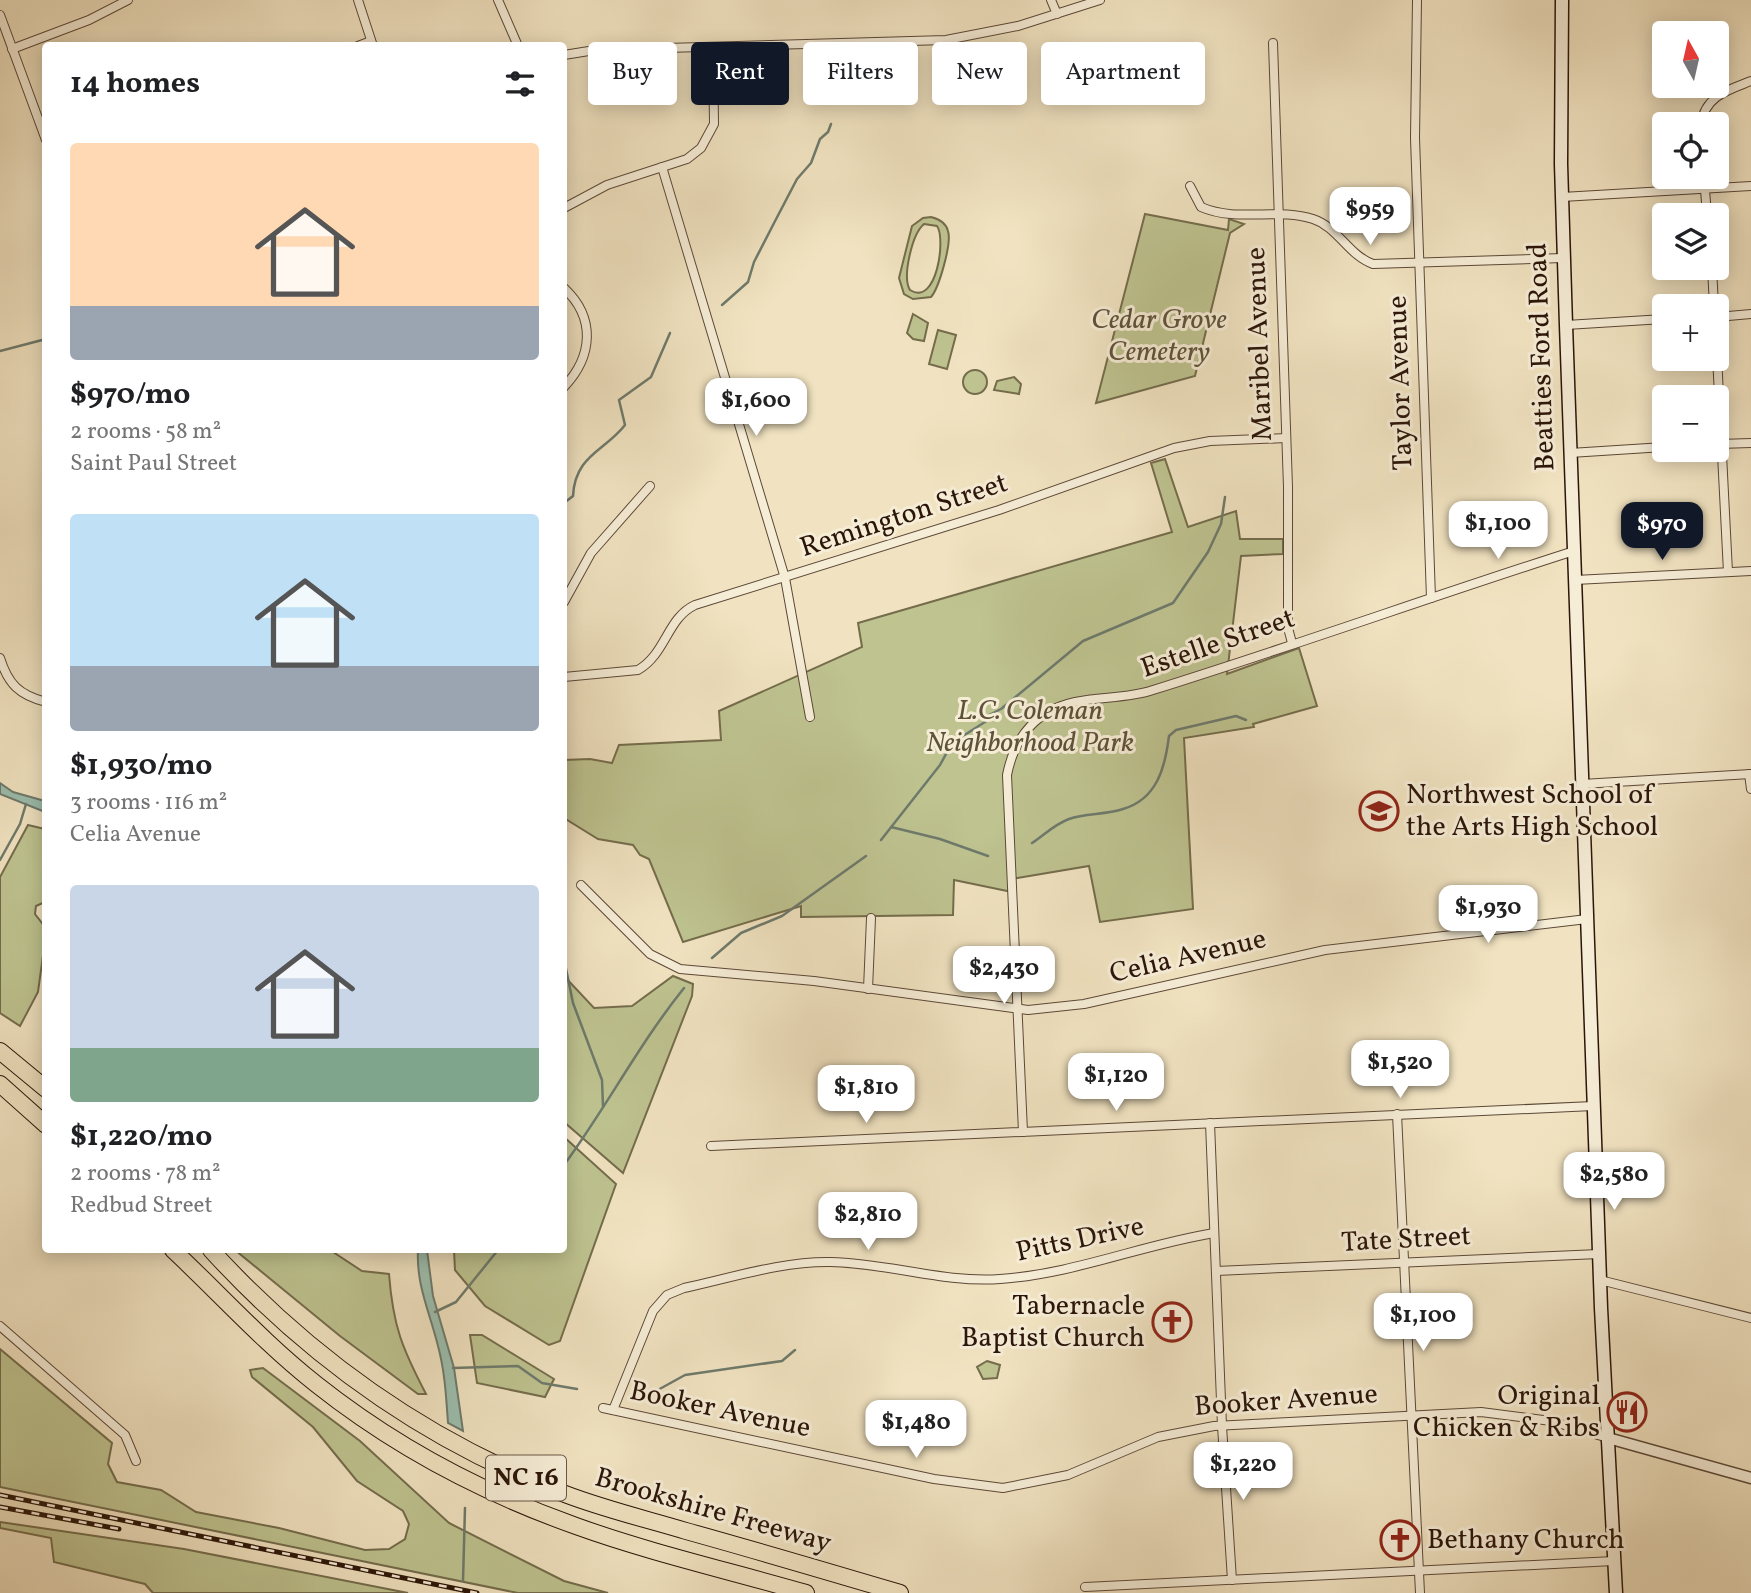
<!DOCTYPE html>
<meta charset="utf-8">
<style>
:root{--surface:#fff;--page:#f2f2f2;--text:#202124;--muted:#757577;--accent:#111827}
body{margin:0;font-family:Vollkorn,serif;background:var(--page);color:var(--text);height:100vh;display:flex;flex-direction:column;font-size:26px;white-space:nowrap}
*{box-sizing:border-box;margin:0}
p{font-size:23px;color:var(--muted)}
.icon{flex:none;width:38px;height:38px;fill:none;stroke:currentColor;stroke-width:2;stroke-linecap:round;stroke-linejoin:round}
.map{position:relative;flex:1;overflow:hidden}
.drawer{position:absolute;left:42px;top:42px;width:525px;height:1211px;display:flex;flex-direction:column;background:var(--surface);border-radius:7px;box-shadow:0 4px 18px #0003}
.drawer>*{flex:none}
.top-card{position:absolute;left:588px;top:42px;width:665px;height:63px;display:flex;gap:14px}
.needle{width:46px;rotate:352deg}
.controls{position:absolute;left:1652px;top:21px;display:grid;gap:14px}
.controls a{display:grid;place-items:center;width:77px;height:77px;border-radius:7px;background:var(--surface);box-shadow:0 4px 18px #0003;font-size:35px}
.price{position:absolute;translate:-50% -60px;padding:0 16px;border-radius:14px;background:#fff;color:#222;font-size:23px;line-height:46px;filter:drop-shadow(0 2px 4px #0008)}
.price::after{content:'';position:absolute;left:50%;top:42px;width:21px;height:16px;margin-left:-10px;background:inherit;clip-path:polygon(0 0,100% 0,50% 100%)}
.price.selected{background:var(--accent);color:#fff}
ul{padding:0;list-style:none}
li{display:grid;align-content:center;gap:14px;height:371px;padding:0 28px}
li span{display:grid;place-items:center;height:217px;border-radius:7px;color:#555}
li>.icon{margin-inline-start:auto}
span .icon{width:126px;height:126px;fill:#fffc;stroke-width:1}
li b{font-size:30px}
h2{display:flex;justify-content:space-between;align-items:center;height:84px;padding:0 28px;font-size:30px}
.pill{padding:0 24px;border-radius:7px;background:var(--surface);box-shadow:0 4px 18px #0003;font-size:24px;line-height:63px}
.pill.selected{background:var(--accent);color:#fff}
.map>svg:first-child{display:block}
</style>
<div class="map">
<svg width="1751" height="1593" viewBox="0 0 1751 1593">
<rect width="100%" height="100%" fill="#f1e3c1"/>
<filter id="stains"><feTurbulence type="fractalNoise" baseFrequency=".00286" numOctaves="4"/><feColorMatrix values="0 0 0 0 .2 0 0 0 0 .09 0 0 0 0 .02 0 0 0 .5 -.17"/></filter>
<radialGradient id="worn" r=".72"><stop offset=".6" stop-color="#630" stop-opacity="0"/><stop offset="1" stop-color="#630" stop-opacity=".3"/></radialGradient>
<g fill="#bec390" stroke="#746c4c" stroke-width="2" fill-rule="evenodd">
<path d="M1145 214 1228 230 1229 219 1244 224 1230 233 1195 376 1096 403Z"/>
<path d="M931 217C939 219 946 223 948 231 952 243 939 288 931 297L913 299 904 294 899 278 912 226 923 218ZM924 224 937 226C946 238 937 307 910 290 902 277 912 234 924 224Z"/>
<path d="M913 314 928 323 924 341 913 339 907 333Z"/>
<path d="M938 330 956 335 947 369 929 364Z"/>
<circle cx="975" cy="382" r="12"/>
<path d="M1014 377 1021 384 1019 394 994 390 997 381Z"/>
<path d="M1165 459 1188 527 1236 511 1240 539H1283V554L1241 556 1227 674 1299 648 1317 706 1253 724 1254 727 1184 738 1193 909 1100 922 1089 866 1012 879V892L954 880 953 915 801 917V906L683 942 649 859 640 855 633 845 598 839 564 818V760L590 759 612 763 619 745 721 740 719 711 862 647 858 623 1172 532 1151 463Z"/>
<path d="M28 825 45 829V902L36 906 35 914 45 927 46 934 38 992 20 1026 0 1013V877Z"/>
<path d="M564 976 594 1008 632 1006 673 976 693 984 692 996 623 1173 564 1122Z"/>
<path d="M564 1137 616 1184 560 1341 549 1345 485 1306 455 1270 454 1250H564Z"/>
<path d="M235 1250H330L362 1271 389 1274C393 1326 402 1348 426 1394H418L340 1336Z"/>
<path d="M470 1335H482L554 1379 545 1397 477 1383Z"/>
<path d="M0 1349 112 1443 108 1464 117 1482 161 1490 196 1512 279 1528 365 1550 389 1549 405 1539 409 1524 403 1511 357 1481 313 1427 252 1377 250 1370 263 1368 360 1441 449 1523 564 1581 608 1593H518L0 1487Z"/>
<path d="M987 1361 1000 1365 997 1378 983 1379 977 1367Z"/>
<path d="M0 1522 184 1549 408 1593H153L145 1584 54 1562 51 1538 0 1528Z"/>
</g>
<g fill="#9bbeae" stroke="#6e7a6c" stroke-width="2">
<path d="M0 783 13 792 45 801V812L0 794Z"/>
<path d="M418 1250H427L433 1296 454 1368 463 1431 448 1423C446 1396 445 1372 438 1346 430 1313 416 1285 418 1250Z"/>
</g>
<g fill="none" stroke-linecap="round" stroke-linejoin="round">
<g stroke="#6e7a6c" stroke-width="2.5">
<path d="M722 305 748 282 754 262 773 225 797 179 811 163 820 139 828 132 831 124"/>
<path d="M0 351 46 339"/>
<path d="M564 503 573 496C575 455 605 451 625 425L619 400 651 377 670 333"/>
<path d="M891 827 940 839 988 856"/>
<path d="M881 840 940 765 952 743 988 720 985 717 1001 709 1083 641 1173 603 1208 552 1221 524 1225 497"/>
<path d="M1032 843C1044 835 1055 824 1069 819 1086 813 1105 815 1123 809 1157 799 1165 768 1169 736L1176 730 1236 716 1246 720"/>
<path d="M0 860 20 824 26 804"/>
<path d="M712 958 741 933 782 916 866 856"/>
<path d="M564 959 573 1003 602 1080 603 1106"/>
<path d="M564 1165C606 1108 639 1044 684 988"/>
<path d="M435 1312 456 1302 498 1250"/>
<path d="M453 1368 518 1366 542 1383 577 1389"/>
<path d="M656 1391 685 1375 782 1361 795 1350"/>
<path d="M463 1581 465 1508"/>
</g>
<g stroke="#5c4837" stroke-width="10">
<g id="minor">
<path d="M358 0 373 46"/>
<path d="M498 0 518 46"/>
<path d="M1051 0 1057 14"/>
<path d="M1417 0 1415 138 1431 598"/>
<path d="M0 15 46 140"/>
<path d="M1273 43 1288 487V628L1292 643"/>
<path d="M358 46 371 41"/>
<path d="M12 49 89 20 128 0"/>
<path d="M564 55 595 50 946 40 1018 26 1100 0"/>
<path d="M1701 124C1705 96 1728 90 1751 81"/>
<path d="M662 167 785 578 810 717"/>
<path d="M1704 177 1707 215"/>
<path d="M1190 186 1201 207C1238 223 1277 207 1313 219 1338 227 1348 255 1373 264L1563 258"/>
<path d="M1562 197 1751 186"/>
<path d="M564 208 607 185 687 159 701 148 714 124 713 47"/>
<path d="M1712 268 1714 306"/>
<path d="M564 288C596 318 593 356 564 387"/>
<path d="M1717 317 1751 314"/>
<path d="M1566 325 1664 319"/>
<path d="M1717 356 1728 572"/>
<path d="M1719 444 1751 443"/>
<path d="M1570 453 1664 447"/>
<path d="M1575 580 1751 571"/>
<path d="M564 602 591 553 650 486"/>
<path d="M0 658C8 684 19 695 46 702"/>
<path d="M564 677 638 670C666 654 667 618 695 605L999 510 1174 448 1210 441 1286 438"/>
<path d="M1749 774 1751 789"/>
<path d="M1582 784 1751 774"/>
<path d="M581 885 650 954 680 969 814 981 1028 1010 1084 1004 1325 950 1587 919"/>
<path d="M868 989 871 918"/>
<path d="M1397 1114 1420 1593"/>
<path d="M1210 1123 1222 1426 1232 1580"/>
<path d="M1023 1132 1007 775C1012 750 1023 728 1045 714 1077 693 1118 702 1153 690 1294 646 1433 596 1574 551"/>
<path d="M711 1146 1593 1106"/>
<path d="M1216 1271 1599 1254"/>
<path d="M1600 1280 1751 1318"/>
<path d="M0 1326 125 1435 136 1461"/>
<path d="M603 1408 934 1479 1003 1488 1068 1475 1158 1437 1214 1426 1481 1412 1551 1421 1608 1438"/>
<path d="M613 1410 653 1311 667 1295 684 1288C731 1278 782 1261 831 1262 888 1263 943 1283 1000 1279 1074 1274 1141 1245 1214 1233"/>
<path d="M1085 1587 1614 1561"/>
</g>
</g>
<g stroke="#5c4837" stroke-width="13">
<path id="tertiary" d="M1608 1438 1751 1478"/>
</g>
<g stroke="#2b1509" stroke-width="15">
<path id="secondary" d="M1562 0 1561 164 1566 325 1601 1308 1616 1593"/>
</g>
<g stroke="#2b1509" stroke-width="18">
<g id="motorway">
<path d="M0 1051 46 1089"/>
<path d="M0 1084 46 1125"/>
<path d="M173 1250C221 1295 264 1343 316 1384 394 1446 483 1493 576 1526 651 1553 730 1571 806 1593"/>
<path d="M211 1250C309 1357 428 1442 565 1494 604 1509 646 1519 686 1531 758 1551 829 1572 900 1593"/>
</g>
</g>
<use href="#minor" stroke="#f6edd7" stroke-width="8"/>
<use href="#tertiary" stroke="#f6edd7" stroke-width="10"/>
<use href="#secondary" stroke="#f6edd7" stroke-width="12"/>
<use href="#motorway" stroke="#f1e3c1" stroke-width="16"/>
<g stroke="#2b1509" stroke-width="5">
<g id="rail">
<path d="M0 1495 477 1593"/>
<path d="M0 1507 119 1529"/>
</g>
</g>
<use href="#rail" stroke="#f6edd7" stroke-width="2.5" stroke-dasharray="8" stroke-linecap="butt"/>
</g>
<defs>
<g id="school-ring" transform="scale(2.0125)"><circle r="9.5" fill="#f6edd7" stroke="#8f2418" stroke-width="1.5"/><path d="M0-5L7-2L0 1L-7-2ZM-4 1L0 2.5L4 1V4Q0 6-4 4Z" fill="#8f2418"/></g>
<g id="church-ring" transform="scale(2.0125)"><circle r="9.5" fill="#f6edd7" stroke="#8f2418" stroke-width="1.5"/><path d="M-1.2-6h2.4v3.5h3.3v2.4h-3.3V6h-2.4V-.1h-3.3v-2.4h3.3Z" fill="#8f2418"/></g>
<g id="restaurant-ring" transform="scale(2.0125)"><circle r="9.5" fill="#f6edd7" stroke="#8f2418" stroke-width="1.5"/><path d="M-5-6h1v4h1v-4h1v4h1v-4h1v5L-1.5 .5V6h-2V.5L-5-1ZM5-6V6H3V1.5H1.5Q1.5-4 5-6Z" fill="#8f2418"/></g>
</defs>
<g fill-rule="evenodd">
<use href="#school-ring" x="1379" y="811"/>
<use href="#church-ring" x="1172" y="1322"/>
<use href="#restaurant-ring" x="1627" y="1412"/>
<use href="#church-ring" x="1400" y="1540"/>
</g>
<g text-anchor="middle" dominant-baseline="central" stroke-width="6" stroke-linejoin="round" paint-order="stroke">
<rect fill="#f6edd7" stroke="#685647" stroke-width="2" x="486" y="1455.5" width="80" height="45" rx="5"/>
<g font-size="26" font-weight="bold" fill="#2b1509">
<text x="526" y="1478">NC 16</text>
</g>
<g font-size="28" font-style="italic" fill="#5e5238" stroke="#f6edd7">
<text x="1159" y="320">Cedar Grove<tspan x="1159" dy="32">Cemetery</tspan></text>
<text x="1030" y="711">L.C. Coleman<tspan x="1030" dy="32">Neighborhood Park</tspan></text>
</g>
<g font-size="28" fill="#2b1509" stroke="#f6edd7">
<text transform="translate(1260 344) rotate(-92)">Maribel Avenue</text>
<text transform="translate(1542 357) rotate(-92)">Beatties Ford Road</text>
<text transform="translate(1401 383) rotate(-92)">Taylor Avenue</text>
<text transform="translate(904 516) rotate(-18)">Remington Street</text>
<text transform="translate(1218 644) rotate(-19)">Estelle Street</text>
<text transform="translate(1188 957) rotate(-13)">Celia Avenue</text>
<text transform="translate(1080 1240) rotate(-12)">Pitts Drive</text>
<text transform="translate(1406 1240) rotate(-3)">Tate Street</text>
<text transform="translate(1286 1401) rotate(-4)">Booker Avenue</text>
<text transform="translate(720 1410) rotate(12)">Booker Avenue</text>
<text transform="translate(713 1511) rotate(16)">Brookshire Freeway</text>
</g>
<g font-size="28" fill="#2b1509" stroke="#f6edd7" text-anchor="start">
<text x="1406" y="795">Northwest School of<tspan x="1406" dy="32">the Arts High School</tspan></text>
<text x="1145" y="1306" text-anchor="end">Tabernacle<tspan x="1145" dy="32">Baptist Church</tspan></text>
<text x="1600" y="1396" text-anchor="end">Original<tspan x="1600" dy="32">Chicken &amp; Ribs</tspan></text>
<text x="1427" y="1540">Bethany Church</text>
</g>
</g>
<rect width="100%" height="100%" filter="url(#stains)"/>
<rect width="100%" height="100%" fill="url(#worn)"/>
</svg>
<div class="controls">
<a><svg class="needle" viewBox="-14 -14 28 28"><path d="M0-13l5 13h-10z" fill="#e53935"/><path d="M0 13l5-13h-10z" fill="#757577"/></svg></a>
<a><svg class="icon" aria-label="locate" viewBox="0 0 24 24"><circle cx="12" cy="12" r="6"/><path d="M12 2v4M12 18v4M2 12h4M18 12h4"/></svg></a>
<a><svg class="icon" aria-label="layers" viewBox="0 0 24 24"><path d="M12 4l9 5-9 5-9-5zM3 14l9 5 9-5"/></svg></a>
<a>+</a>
<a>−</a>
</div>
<b class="price" style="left:1370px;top:247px">$959</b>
<b class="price" style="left:756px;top:438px">$1,600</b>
<b class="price" style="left:1498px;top:561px">$1,100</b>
<b class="price selected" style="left:1662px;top:562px">$970</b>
<b class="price" style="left:1488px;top:945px">$1,930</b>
<b class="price" style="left:1004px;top:1006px">$2,430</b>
<b class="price" style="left:1400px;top:1100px">$1,520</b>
<b class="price" style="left:1116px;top:1113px">$1,120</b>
<b class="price" style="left:866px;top:1125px">$1,810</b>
<b class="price" style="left:1614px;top:1212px">$2,580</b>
<b class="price" style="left:868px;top:1252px">$2,810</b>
<b class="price" style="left:1423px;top:1353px">$1,100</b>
<b class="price" style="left:916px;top:1460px">$1,480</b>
<b class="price" style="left:1243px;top:1502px">$1,220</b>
<div class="top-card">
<a class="pill">Buy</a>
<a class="pill selected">Rent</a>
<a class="pill">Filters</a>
<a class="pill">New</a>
<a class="pill">Apartment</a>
</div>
<section class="drawer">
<h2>14 homes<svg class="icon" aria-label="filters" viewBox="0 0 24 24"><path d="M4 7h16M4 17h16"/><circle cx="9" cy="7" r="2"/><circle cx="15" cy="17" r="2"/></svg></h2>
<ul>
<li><span style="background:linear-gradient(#ffd9b3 75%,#9aa5b1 0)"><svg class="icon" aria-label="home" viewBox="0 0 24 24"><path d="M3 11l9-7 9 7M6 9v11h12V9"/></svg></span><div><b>$970/mo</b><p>2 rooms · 58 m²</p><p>Saint Paul Street</p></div></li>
<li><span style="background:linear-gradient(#bfe0f5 70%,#9aa5b1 0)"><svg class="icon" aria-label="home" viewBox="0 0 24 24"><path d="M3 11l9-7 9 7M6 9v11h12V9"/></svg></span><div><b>$1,930/mo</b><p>3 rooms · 116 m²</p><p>Celia Avenue</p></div></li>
<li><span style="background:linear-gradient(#c9d6e8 75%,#7fa58c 0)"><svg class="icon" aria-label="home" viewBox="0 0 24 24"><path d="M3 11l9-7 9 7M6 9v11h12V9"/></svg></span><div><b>$1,220/mo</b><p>2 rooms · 78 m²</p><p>Redbud Street</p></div></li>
</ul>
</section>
</div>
